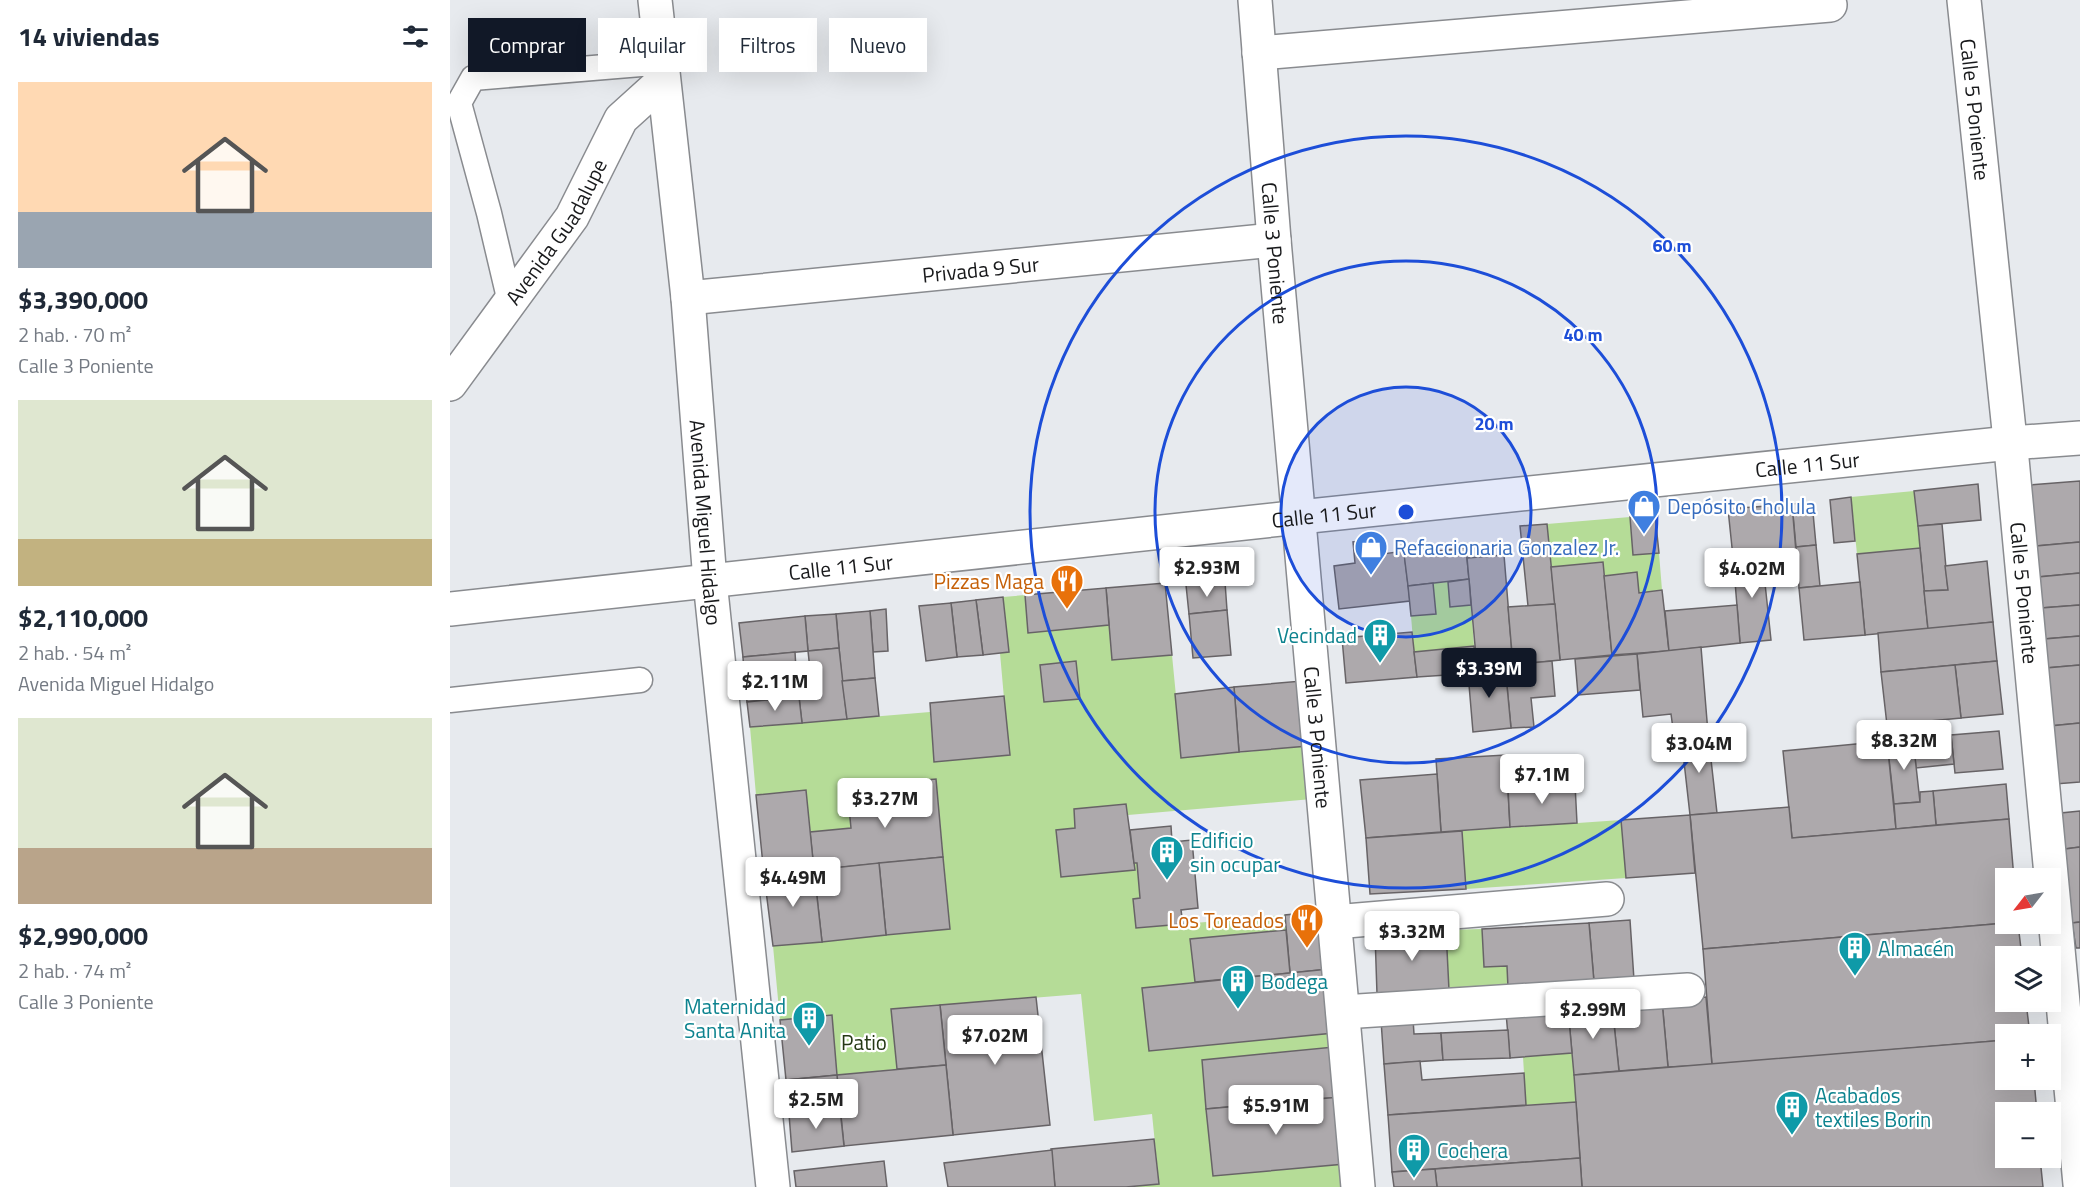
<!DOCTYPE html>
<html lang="es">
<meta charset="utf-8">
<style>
:root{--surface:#fff;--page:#f6f6f7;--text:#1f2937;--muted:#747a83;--accent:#111827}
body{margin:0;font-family:"Titillium Web",sans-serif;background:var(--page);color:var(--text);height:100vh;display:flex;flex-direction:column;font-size:22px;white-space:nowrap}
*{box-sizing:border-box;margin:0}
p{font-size:20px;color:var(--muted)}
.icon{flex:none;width:33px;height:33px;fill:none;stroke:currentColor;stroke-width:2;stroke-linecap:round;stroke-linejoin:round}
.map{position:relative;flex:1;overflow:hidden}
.drawer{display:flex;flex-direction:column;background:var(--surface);width:450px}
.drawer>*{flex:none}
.hud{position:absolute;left:18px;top:18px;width:570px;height:54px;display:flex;gap:12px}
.needle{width:39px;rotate:239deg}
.controls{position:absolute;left:1545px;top:868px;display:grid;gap:12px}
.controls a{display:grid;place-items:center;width:66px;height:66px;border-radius:0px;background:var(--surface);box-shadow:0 6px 24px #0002;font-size:30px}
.price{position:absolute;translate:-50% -51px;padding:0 14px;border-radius:6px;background:#fff;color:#222;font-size:20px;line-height:39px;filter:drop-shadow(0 2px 3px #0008)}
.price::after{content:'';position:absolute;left:50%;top:36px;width:18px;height:14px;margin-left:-9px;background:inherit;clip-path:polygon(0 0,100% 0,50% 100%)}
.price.active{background:var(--accent);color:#fff}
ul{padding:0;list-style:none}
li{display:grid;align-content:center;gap:12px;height:318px;padding:0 18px}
li span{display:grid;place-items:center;height:186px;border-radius:0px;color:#555}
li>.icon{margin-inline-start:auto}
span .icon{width:108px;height:108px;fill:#fffc;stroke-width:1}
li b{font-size:26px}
h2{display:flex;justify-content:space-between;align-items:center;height:72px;padding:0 18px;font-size:26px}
.chip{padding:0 21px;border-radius:0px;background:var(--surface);box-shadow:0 6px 24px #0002;font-size:21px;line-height:54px}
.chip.active{background:var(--accent);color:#fff}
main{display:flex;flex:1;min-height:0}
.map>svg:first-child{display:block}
</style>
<main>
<section class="drawer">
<h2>14 viviendas<svg class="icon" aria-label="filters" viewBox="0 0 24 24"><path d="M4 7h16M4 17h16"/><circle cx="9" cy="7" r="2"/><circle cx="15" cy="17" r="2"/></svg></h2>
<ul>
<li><span style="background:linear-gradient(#ffd9b3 70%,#9aa5b1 0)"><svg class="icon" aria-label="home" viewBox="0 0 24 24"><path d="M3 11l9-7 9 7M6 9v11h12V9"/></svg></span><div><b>$3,390,000</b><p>2 hab. · 70 m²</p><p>Calle 3 Poniente</p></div></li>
<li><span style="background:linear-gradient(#dfe7d0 75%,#c2b280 0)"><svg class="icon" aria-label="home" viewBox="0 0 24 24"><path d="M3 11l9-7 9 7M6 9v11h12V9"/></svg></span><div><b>$2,110,000</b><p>2 hab. · 54 m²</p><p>Avenida Miguel Hidalgo</p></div></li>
<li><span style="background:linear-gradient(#dfe7d0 70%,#b9a48a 0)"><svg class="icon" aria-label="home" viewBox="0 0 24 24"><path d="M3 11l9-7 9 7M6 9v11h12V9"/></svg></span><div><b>$2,990,000</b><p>2 hab. · 74 m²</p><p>Calle 3 Poniente</p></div></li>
</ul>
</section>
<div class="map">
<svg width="1630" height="1187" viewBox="0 0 1630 1187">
<rect width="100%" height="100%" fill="#e7eaee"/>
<g fill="#b5dc97">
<path d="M1464 491 1470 548 1407 554 1401 497Z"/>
<path d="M1180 517 1183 555 1209 553 1212 590 1189 593 1187 573 1154 576 1152 562 1101 567 1097 524Z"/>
<path d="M998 582 1000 607 1021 605 1024 646 964 652 961 616 986 614 983 583Z"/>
<path d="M575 595 578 632 659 625 662 660 722 655 732 758 858 746 862 799 678 815 676 804 624 809 625 828 606 830 611 877 684 870V863H687L690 898 687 928 835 915 836 930 740 940 745 982 692 988 699 1051 884 1033V1047L752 1060 763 1176 895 1164 897 1187H676L709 1183 702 1114 644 1121 631 994 441 1009 447 1069 387 1075 382 1015 330 1020 323 946 500 929 486 779 418 785 421 806 401 828 360 832 356 790 306 795 300 727 480 712 484 762 559 755 550 653 559 652 553 597Z"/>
<path d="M1171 820 1176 878 1016 889 1012 831Z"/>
<path d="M1032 929 1034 967 1057 966 1058 988 999 990 996 930Z"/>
<path d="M1122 1053 1126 1102 1076 1105 1073 1057Z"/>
</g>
<g fill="#ada9ac" stroke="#676366" stroke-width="1.5">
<path d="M1630 481V542L1586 546 1580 485Z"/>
<path d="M1528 484 1531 520 1468 526 1464 491Z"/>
<path d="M1401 497 1405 541 1384 543 1380 500Z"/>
<path d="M1362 502 1366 545 1346 547 1342 504Z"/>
<path d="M1342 504 1346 552 1283 557 1278 509Z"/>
<path d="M1205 515 1209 553 1183 555 1180 517Z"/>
<path d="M1097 524 1105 604 1078 606 1070 526Z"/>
<path d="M1492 524 1498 590 1474 591 1468 526Z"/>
<path d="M931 538 933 554 954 551 960 601 889 609 884 566 905 563 903 542Z"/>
<path d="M1630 542V573L1588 577 1586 546Z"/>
<path d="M1366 545 1370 586 1349 588 1346 547Z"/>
<path d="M1016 548 1019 579 958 586 954 554Z"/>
<path d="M1470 548 1478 629 1415 635 1407 554Z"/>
<path d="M1054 555 1063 665 1027 667 1017 558Z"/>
<path d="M1312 555 1321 640 1290 643 1283 557Z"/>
<path d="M1537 561 1543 622 1478 629 1474 591 1498 590 1495 566Z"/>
<path d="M1153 562 1162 655 1110 660 1101 567Z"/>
<path d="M1187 572 1189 593 1212 590 1219 651 1162 655 1154 576Z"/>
<path d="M1630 573V605L1591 608 1588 577Z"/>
<path d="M1019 579 1021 605 1000 607 998 582Z"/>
<path d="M775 582 777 610 739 614 736 585Z"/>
<path d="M1410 582 1415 635 1354 640 1349 588Z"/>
<path d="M715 583 722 655 662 660 656 588Z"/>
<path d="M983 583 986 614 961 616 958 586Z"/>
<path d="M656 588 659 625 578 633 575 595Z"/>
<path d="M553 597 559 652 533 655 526 600Z"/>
<path d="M526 600 533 655 507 657 501 603Z"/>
<path d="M501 603 507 657 476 661 469 606Z"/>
<path d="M1105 604 1110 660 1063 665 1058 607Z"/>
<path d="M1287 605 1290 643 1219 651 1215 611Z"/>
<path d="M1630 605V636L1594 639 1591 608Z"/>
<path d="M436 609 438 651 423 652 420 611Z"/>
<path d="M777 610 781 655 743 658 739 614Z"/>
<path d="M420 611 425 678 392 681 386 614Z"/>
<path d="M386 614 389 648 358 651 355 616Z"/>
<path d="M355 616 358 651 293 657 289 623Z"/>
<path d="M1543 622 1547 661 1431 672 1428 633Z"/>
<path d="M962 632 967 677 896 683 892 638Z"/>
<path d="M1630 636V665L1596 668 1594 639Z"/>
<path d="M1024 646 1027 673 967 677 964 652Z"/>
<path d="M1251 647 1258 733 1224 736 1221 714 1193 717 1187 654Z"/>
<path d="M389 648 397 719 352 723 347 680 361 679 358 651Z"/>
<path d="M345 652 346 669 294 674 293 657Z"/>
<path d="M1187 654 1190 690 1128 695 1125 659Z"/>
<path d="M626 661 630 699 594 702 590 665Z"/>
<path d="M1102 661 1105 696 1081 698 1084 727 1061 728 1055 665Z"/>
<path d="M1547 661 1553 714 1511 718 1505 665Z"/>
<path d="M1055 665 1061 728 1023 732 1018 673H1027V667Z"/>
<path d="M1505 665 1511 718 1437 725 1431 672Z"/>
<path d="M1630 665V723L1600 726 1596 668Z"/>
<path d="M346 669 349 697 297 702 294 674Z"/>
<path d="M425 678 429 716 397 719 392 681Z"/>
<path d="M852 681 858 746 789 752 784 687Z"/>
<path d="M784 687 789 752 731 758 725 694Z"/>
<path d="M554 696 560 755 484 762 480 703Z"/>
<path d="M349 697 352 723 300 727 297 702Z"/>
<path d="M1630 723V782L1605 784 1600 726Z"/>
<path d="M1549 731 1553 769 1505 773 1501 735Z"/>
<path d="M1258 733 1267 813 1240 815 1231 735Z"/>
<path d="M1501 735 1504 764 1466 768 1463 739Z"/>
<path d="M1463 739 1470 802 1444 804 1437 741Z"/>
<path d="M1437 741 1446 829 1342 838 1333 751Z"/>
<path d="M1056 755 1060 827 991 832 986 759Z"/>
<path d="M987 774 991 832 916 838 910 780Z"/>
<path d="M486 779 493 857 364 870 360 832 401 828 399 808 421 806 418 785Z"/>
<path d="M1125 784 1127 823 1060 827 1058 788Z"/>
<path d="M1556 784 1559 819 1486 825 1483 791Z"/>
<path d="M356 790 364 870 314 875 306 795Z"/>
<path d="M1483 791 1486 825 1446 829 1444 804 1470 802V792Z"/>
<path d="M676 804 685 870 611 877 606 830 625 828 624 809Z"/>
<path d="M1339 807 1342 838 1559 819 1564 879H1556V923L1253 949 1240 815Z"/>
<path d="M1630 811V847L1615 849 1611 813Z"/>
<path d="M1240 815 1245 873 1176 878 1171 820Z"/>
<path d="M721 826 722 842 742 840 748 908 731 910 733 924 686 928 683 899 690 898 687 863H684L680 830Z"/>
<path d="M1012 831 1016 889 920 894 916 838Z"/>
<path d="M1630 847V922L1622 923 1615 849Z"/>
<path d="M493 857 500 929 436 935 429 863Z"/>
<path d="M429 863 436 935 372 942 364 870Z"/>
<path d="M364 870 372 942 323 946 314 875Z"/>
<path d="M873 911 879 969 840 973 835 915Z"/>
<path d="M1180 920 1184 980 1144 982 1139 923Z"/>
<path d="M1630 922V948H1626L1622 923Z"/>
<path d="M1139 923 1144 982 1058 988 1057 966 1034 967 1032 929Z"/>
<path d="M1556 923 1568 924 1572 957H1556V1002H1576L1580 1035H1556V1040L1262 1065 1253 949Z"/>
<path d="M836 930 840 973 745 982 740 939Z"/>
<path d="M996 930 999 990 927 994 925 934Z"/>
<path d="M879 969 884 1033 699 1051 692 988Z"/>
<path d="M586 997 600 1125 503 1135 490 1005Z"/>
<path d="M1256 997 1262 1065 1218 1067 1212 1001Z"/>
<path d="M1212 1001 1218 1067 1169 1071 1162 1005Z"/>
<path d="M490 1005 496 1065 447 1069 441 1009Z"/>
<path d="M1162 1005 1169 1071 1124 1075 1118 1009Z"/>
<path d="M1118 1009 1122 1053 1060 1058 1056 1013Z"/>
<path d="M382 1015 387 1075 336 1080 330 1020Z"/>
<path d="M963 1019 964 1034 991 1033 993 1060 934 1064 931 1020Z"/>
<path d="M1058 1030 1060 1058 993 1060 991 1033Z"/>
<path d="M1556 1040V1080H1584L1587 1113H1556V1158H1590L1593 1187H1132L1124 1075Z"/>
<path d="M884 1047 890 1097 756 1109 752 1060Z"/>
<path d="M970 1061 972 1080 1074 1073 1076 1105 938 1115 934 1064Z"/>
<path d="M496 1065 503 1135 394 1146 387 1075Z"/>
<path d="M387 1075 390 1109 339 1114 336 1080Z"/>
<path d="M890 1097 895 1164 763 1176 756 1109Z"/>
<path d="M1126 1102 1130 1158 942 1172 938 1115Z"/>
<path d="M390 1109 394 1146 342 1152 339 1114Z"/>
<path d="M704 1139 709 1184 676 1187H605L601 1149Z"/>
<path d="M602 1150 605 1187H498L494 1163Z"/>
<path d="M1130 1158 1132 1187H987L985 1169Z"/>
<path d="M434 1161 437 1187H346L344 1171Z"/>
<path d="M985 1169 987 1187H944L942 1172Z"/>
</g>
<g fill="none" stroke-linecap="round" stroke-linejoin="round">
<g stroke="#898b8f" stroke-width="27">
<g id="service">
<path d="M60 302 39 213 9 103 23 78 191 64H212"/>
<path d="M0 700 190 680"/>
</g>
</g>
<g stroke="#898b8f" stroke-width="36">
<g id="minor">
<path id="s1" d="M805 0 824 240 908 1187"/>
<path id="s2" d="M1514 0 1562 459 1630 1184"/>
<path d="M809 53 1380 5"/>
<path id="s3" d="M238 298 824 240"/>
<path d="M884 922 1157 899"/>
<path d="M893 1012 1238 990"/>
</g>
</g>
<g stroke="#898b8f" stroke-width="36">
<g id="tertiary">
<path id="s4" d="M205 0 238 298 260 581 323 1187"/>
<path id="s5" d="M0 384 122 217 171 119 213 81"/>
<path id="s6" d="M0 609 850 517 1560 443 1630 438"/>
</g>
</g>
<use href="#service" stroke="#fff" stroke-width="24"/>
<use href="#minor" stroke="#fff" stroke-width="33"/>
<use href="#tertiary" stroke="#fff" stroke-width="33"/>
</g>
<circle cx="956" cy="512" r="125" fill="#1d4ed8" fill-opacity=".12"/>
<g fill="none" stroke="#1d4ed8" stroke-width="3">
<circle cx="956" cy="512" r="125"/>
<circle cx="956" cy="512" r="251"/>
<circle cx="956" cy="512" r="376"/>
</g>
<defs>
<g id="shop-pin" transform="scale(1.725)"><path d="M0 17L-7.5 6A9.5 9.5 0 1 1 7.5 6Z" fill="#3f7fe0" stroke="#fff"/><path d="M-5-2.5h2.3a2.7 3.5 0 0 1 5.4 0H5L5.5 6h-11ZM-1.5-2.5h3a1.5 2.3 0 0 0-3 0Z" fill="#fff"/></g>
<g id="restaurant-pin" transform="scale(1.725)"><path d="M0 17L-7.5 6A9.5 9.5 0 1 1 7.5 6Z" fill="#e8710a" stroke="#fff"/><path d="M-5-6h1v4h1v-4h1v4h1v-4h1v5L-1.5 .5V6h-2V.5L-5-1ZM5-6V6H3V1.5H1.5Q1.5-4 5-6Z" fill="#fff"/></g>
<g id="building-pin" transform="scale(1.725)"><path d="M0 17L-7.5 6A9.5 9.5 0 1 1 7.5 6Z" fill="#0f9aa8" stroke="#fff"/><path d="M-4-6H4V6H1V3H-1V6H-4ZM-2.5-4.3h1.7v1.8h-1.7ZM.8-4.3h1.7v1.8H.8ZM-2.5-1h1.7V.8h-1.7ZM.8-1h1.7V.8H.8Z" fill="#fff"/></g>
</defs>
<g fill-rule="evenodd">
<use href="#shop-pin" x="1194" y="506"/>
<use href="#shop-pin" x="921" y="547"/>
<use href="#restaurant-pin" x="617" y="581"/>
<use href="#building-pin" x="930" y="635"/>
<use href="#building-pin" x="717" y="852"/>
<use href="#restaurant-pin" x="857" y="920"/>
<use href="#building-pin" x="1405" y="948"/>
<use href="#building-pin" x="788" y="981"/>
<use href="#building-pin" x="359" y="1018"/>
<use href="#building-pin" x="1342" y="1107"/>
<use href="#building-pin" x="964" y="1150"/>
</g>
<g text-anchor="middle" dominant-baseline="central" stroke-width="4.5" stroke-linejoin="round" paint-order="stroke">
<g font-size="21" fill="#18191b" stroke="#fff">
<text stroke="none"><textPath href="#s2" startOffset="110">Calle 5 Poniente</textPath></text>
<text stroke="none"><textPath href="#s5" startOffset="186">Avenida Guadalupe</textPath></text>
<text stroke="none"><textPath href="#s1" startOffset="254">Calle 3 Poniente</textPath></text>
<text stroke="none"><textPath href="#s3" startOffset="294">Privada 9 Sur</textPath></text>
<text stroke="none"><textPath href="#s6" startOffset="1365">Calle 11 Sur</textPath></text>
<text stroke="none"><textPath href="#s6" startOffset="879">Calle 11 Sur</textPath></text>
<text stroke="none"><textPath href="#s4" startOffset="525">Avenida Miguel Hidalgo</textPath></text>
<text stroke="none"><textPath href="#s6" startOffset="393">Calle 11 Sur</textPath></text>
<text stroke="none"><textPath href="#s2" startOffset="596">Calle 5 Poniente</textPath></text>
<text stroke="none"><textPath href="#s1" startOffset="740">Calle 3 Poniente</textPath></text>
</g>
<g font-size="21" fill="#366cbe" stroke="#fff" text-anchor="start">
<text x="1217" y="506">Depósito Cholula</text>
<text x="944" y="547">Refaccionaria Gonzalez Jr.</text>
</g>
<g font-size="21" fill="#c56008" stroke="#fff" text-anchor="end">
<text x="594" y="581">Pizzas Maga</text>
<text x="834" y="920">Los Toreados</text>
</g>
<g font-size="21" fill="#0d838f" stroke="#fff" text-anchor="start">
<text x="907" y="635" text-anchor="end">Vecindad</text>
<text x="740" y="840">Edificio<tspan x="740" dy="24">sin ocupar</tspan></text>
<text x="1428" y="948">Almacén</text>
<text x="811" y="981">Bodega</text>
<text x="336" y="1006" text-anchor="end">Maternidad<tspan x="336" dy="24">Santa Anita</tspan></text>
<text x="1365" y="1095">Acabados<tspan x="1365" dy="24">textiles Borin</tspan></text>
<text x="987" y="1150">Cochera</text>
</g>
<g font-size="21" fill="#253815" stroke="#fff">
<text x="414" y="1042">Patio</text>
</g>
</g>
<circle cx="956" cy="512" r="9" fill="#1d4ed8" stroke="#fff" stroke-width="3"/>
<g font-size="18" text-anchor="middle" font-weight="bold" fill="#1d4ed8" stroke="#fff" stroke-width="4.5" stroke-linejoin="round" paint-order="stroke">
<text x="1222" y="252">60 m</text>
<text x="1133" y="341">40 m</text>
<text x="1044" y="430">20 m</text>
</g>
</svg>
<div class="controls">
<a><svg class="needle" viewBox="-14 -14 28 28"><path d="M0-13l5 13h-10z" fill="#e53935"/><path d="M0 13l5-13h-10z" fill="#747a83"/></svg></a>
<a><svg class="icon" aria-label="layers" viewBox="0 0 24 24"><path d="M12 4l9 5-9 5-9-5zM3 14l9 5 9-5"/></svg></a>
<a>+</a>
<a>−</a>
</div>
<b class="price" style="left:757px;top:598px">$2.93M</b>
<b class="price" style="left:1302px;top:599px">$4.02M</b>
<b class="price active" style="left:1039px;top:699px">$3.39M</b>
<b class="price" style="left:325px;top:712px">$2.11M</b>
<b class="price" style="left:1454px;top:771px">$8.32M</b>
<b class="price" style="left:1249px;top:774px">$3.04M</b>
<b class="price" style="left:1092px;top:805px">$7.1M</b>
<b class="price" style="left:435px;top:829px">$3.27M</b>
<b class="price" style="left:343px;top:908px">$4.49M</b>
<b class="price" style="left:962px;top:962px">$3.32M</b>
<b class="price" style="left:1143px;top:1040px">$2.99M</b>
<b class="price" style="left:545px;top:1066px">$7.02M</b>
<b class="price" style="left:366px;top:1130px">$2.5M</b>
<b class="price" style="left:826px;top:1136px">$5.91M</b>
<div class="hud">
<a class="chip active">Comprar</a>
<a class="chip">Alquilar</a>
<a class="chip">Filtros</a>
<a class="chip">Nuevo</a>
</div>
</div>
</main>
